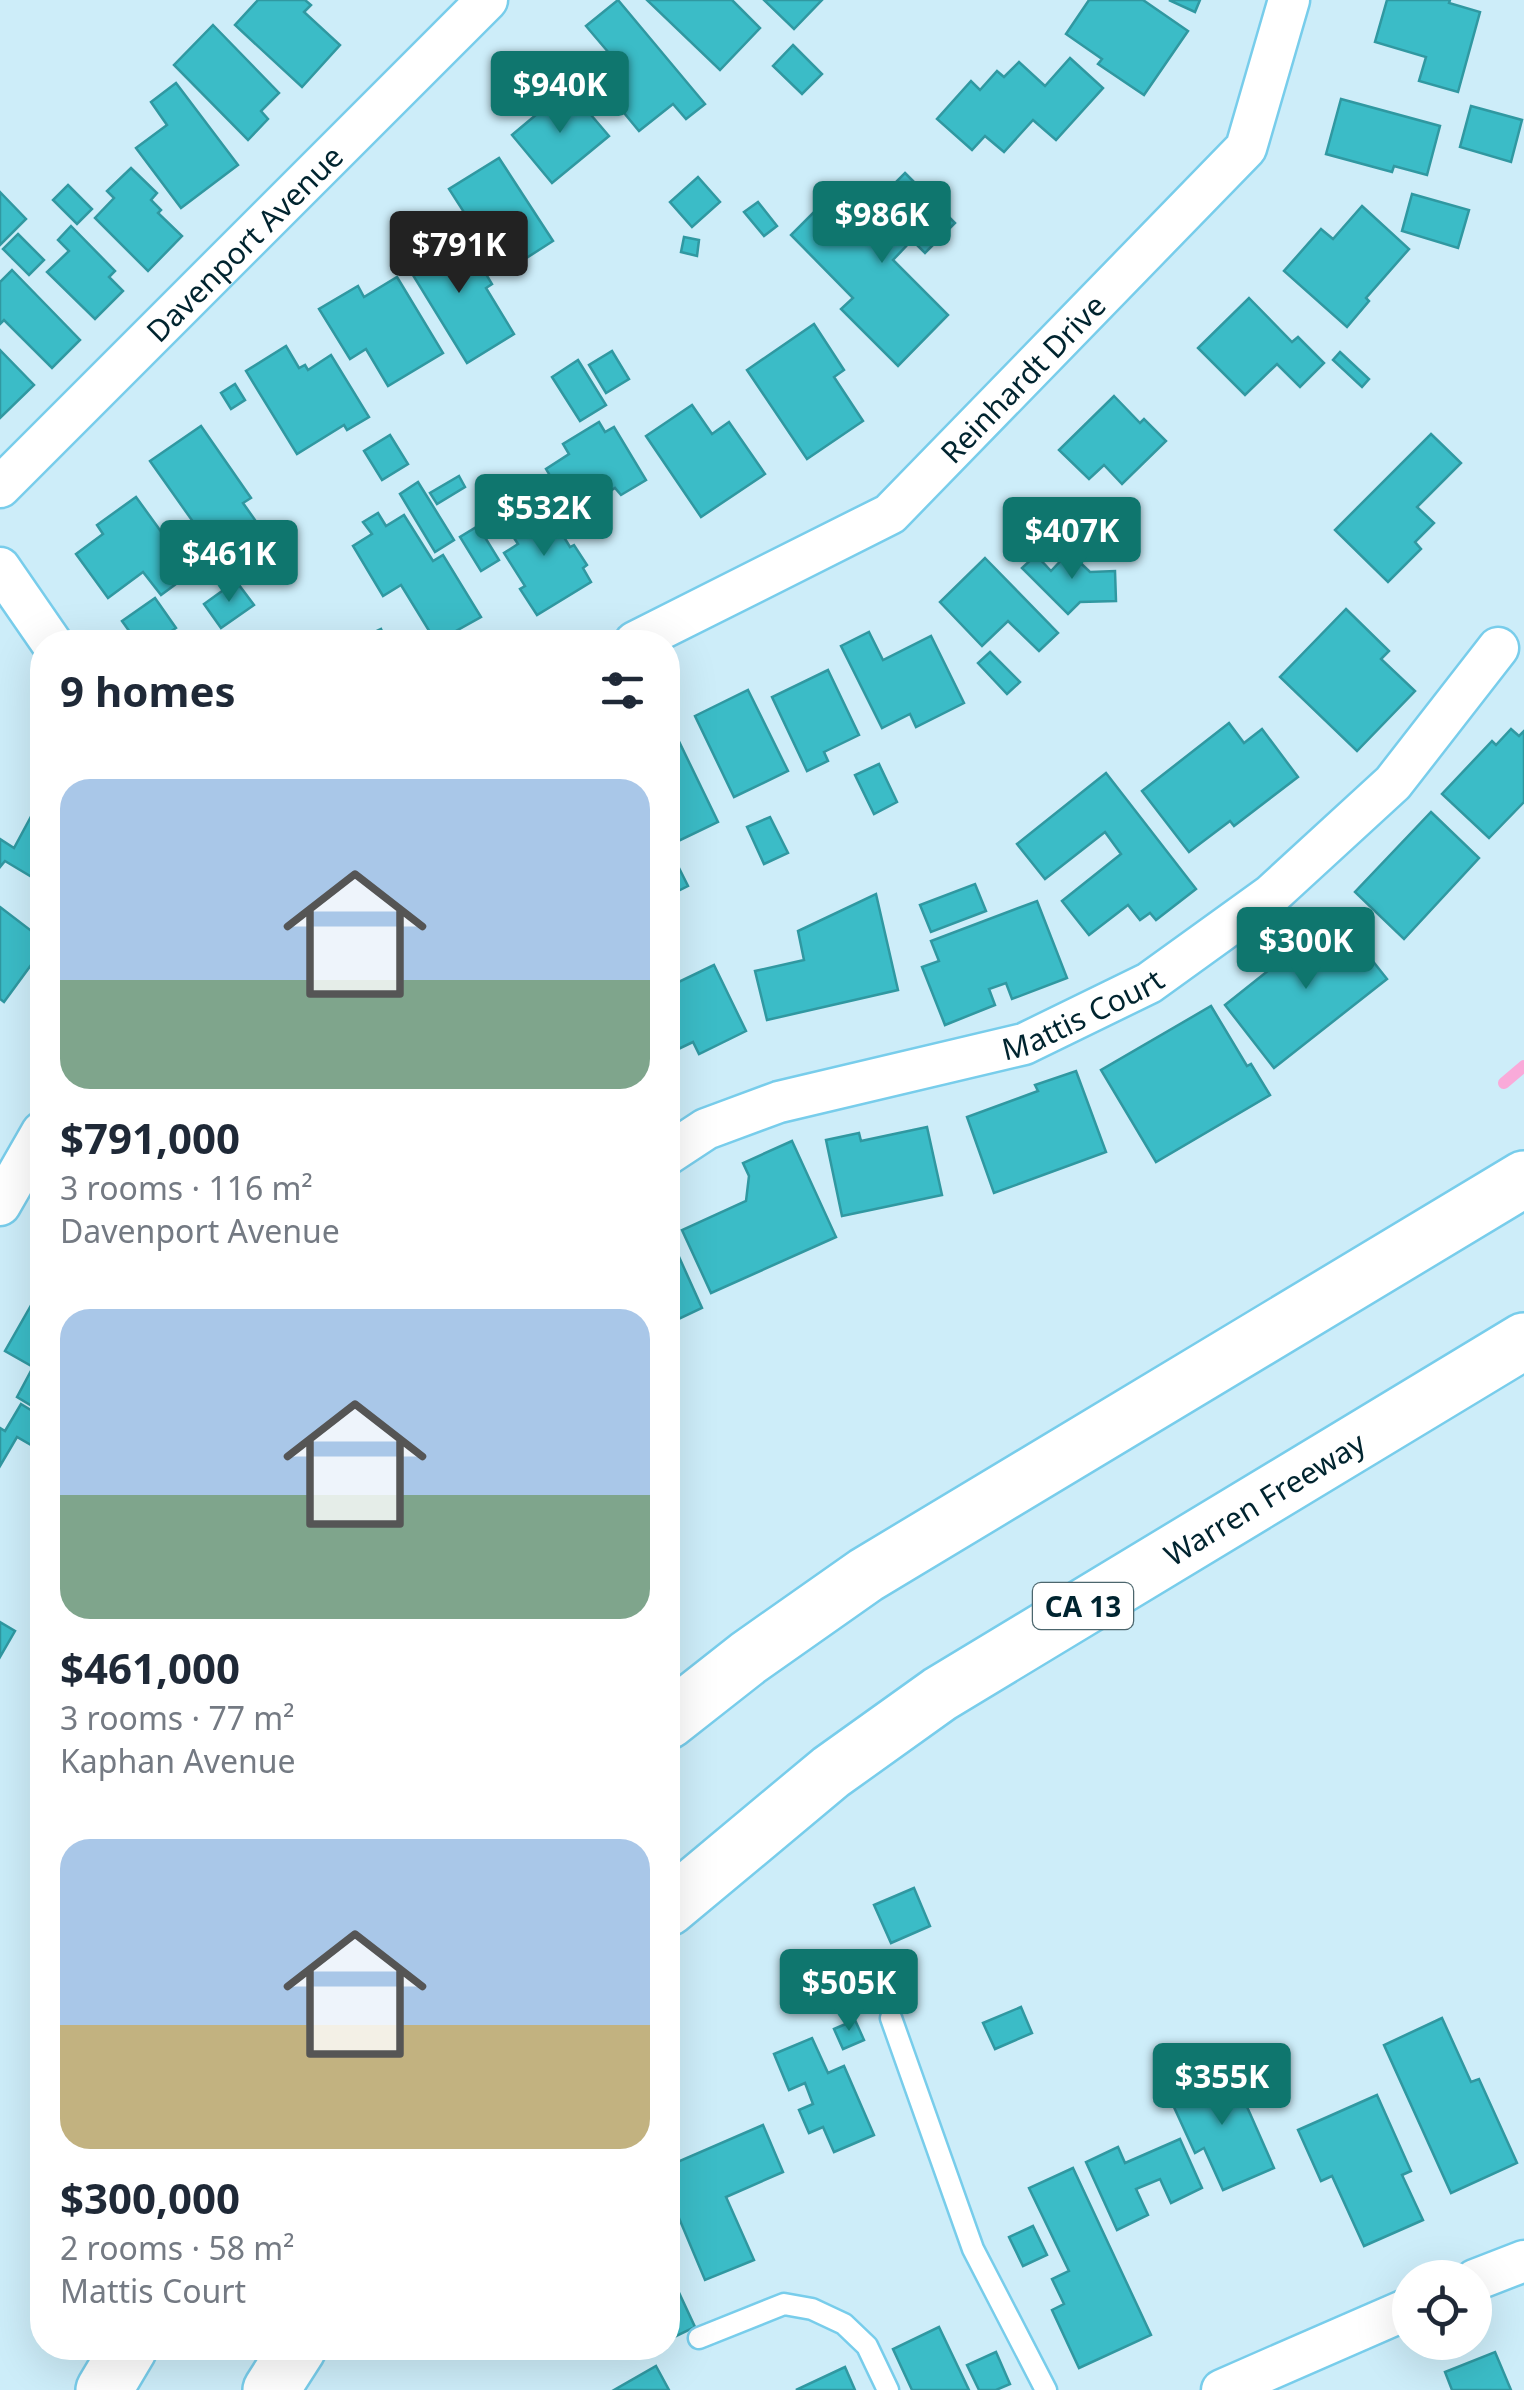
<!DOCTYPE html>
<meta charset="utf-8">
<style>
:root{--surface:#fff;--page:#f6f6f7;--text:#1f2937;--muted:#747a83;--accent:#0f766e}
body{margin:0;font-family:"Noto Sans",sans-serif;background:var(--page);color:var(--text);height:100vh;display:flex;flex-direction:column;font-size:38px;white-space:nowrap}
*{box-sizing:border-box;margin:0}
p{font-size:32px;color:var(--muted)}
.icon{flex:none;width:55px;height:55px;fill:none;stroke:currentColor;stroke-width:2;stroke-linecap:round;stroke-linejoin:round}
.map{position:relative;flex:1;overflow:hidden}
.drawer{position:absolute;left:30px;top:630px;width:650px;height:1730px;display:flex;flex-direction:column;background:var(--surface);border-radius:40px;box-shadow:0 10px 40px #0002}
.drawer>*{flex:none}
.fabs{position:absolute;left:1392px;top:2260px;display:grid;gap:20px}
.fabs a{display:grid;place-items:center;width:100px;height:100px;border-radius:50%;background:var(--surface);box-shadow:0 10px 40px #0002;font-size:50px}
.price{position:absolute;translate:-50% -85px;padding:0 22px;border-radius:10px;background:var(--accent);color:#fff;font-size:32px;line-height:65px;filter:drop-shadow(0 2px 5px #0008)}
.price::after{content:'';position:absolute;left:50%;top:60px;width:30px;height:22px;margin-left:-15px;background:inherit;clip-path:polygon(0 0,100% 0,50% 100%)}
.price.current{background:#222;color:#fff}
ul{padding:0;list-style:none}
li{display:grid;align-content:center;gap:20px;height:530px;padding:0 30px}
li span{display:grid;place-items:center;height:310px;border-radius:30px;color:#555}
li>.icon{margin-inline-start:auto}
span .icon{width:180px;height:180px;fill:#fffc;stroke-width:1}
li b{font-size:42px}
h2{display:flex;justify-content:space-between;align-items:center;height:120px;padding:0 30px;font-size:42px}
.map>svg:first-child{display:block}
</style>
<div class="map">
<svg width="1524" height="2390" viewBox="0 0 1524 2390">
<rect width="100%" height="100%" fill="#cdedf9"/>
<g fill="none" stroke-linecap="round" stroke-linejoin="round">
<path stroke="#f9aad9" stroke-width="12" d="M1504 1083 1524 1066"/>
</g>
<g fill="#3bbcc7" stroke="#3098a1" stroke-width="2.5">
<path d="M258 0H305L311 5 304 12 340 45 302 87 235 25Z"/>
<path d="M618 0 705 104 686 119 673 104 639 131 610 96 615 92 593 66 609 53 586 26Z"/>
<path d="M647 0H732L760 28 720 70Z"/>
<path d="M764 0H822L794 29Z"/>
<path d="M1089 0H1143L1188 31 1144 95 1098 64 1102 59 1066 34Z"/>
<path d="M1169 0H1200L1195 12Z"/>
<path d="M1387 0H1450L1449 3 1480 12 1458 92 1419 81 1426 57 1375 42Z"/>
<path d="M213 25 279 93 261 111 268 119 248 140 174 65Z"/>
<path d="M793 45 822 74 802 94 773 66Z"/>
<path d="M1070 58 1103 88 1056 140 1033 120 1004 152 985 136 972 150 937 119 971 81 980 90 997 71 1004 77 1019 62 1045 86Z"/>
<path d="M176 83 238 165 181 208 136 148 167 125 151 102Z"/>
<path d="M568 88 609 136 552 183 512 135Z"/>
<path d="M1341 99 1440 126 1427 175 1394 166 1392 172 1326 154Z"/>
<path d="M1471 106 1522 120 1511 162 1460 147Z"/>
<path d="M499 158 553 241 503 273 449 189Z"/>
<path d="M131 168 157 193 151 200 161 210 158 213 182 236 148 271 95 218 114 198 107 191Z"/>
<path d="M905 173 955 223 925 253 912 240 893 260 948 315 898 366 841 309 853 298 791 235 818 208 844 234Z"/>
<path d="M698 177 720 202 692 227 670 202Z"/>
<path d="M68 185 92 209 77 224 53 200Z"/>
<path d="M0 192 26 219 0 245Z"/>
<path d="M1412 194 1469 210 1458 248 1402 231Z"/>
<path d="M758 202 777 226 764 236 744 212Z"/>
<path d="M1362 206 1409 249 1366 298 1369 301 1347 327 1284 271 1321 229 1333 239Z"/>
<path d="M71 226 115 271 109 277 123 291 95 319 47 272 69 251 58 240Z"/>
<path d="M451 230 476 272 483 269 492 284 486 288 514 334 467 363 403 259Z"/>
<path d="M18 234 44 260 29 275 3 249Z"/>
<path d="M684 237 699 240 697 256 681 252Z"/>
<path d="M12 270 80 340 52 368 4 320 0 324V282Z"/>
<path d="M397 277 443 353 388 386 366 349 350 359 319 309 358 286 364 297Z"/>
<path d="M1249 298 1292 342 1298 337 1324 363 1300 387 1277 364 1245 395 1198 348Z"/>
<path d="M814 324 844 370 834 377 863 421 807 459 747 370Z"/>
<path d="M286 346 299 368 305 365 308 370 331 355 369 417 347 430 344 425 297 454 246 371Z"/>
<path d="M0 350 34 385 0 418Z"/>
<path d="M612 351 629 379 606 393 589 365Z"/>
<path d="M1340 352 1369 379 1362 387 1333 360Z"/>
<path d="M578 360 606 405 580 421 552 377Z"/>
<path d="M235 384 245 400 231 409 221 393Z"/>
<path d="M1114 396 1140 423 1144 419 1166 441 1122 484 1104 465 1089 479 1059 450Z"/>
<path d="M692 405 712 434 729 422 765 474 701 517 646 436Z"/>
<path d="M599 422 605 432 614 427 646 480 621 495 615 488 573 514 546 469 569 454 563 444Z"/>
<path d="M201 426 251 498 243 503 274 547 242 569 211 526 201 533 150 461Z"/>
<path d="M1431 434 1461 463 1417 507 1434 523 1415 542 1421 549 1388 582 1335 530Z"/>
<path d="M390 435 408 464 382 480 364 451Z"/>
<path d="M459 476 465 487 437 504 430 493Z"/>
<path d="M523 478 536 499 515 512 502 491Z"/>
<path d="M418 482 454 540 435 552 400 494Z"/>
<path d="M136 497 191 573 161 595 143 572 108 598 76 554 103 534 97 525Z"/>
<path d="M542 501 570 547 574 545 587 565 583 568 591 582 537 615 520 589 525 586 504 553 518 544 505 524Z"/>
<path d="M378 513 386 526 404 515 433 561 443 555 481 617 436 642 401 585 383 596 353 546 372 534 363 522Z"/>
<path d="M478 526 499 560 481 571 460 537Z"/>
<path d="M1069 552 1090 572 1115 571 1116 601 1080 602 1068 614 1022 568 1036 555 1051 571Z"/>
<path d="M985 558 1058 633 1039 651 1008 621 982 646 940 602Z"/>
<path d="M236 581 254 605 221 628 204 604Z"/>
<path d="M155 598 176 628 155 642H137L122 621Z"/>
<path d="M1346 609 1389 651 1381 659 1415 691 1357 751 1280 677Z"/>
<path d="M381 629 387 642H362L360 639Z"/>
<path d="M869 632 883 660 931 636 964 703 916 727 910 714 882 728 841 646Z"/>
<path d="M990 652 1020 682 1007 694 978 663Z"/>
<path d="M828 670 859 735 824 752 828 761 807 771 772 697Z"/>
<path d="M748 690 788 771 734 797 695 716Z"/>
<path d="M1229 723 1244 743 1262 729 1298 777 1234 826 1230 821 1189 852 1142 791Z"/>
<path d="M673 729 718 822 668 846V732Z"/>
<path d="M1511 729 1519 736 1524 731V802L1489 838 1442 794 1492 741 1496 745Z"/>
<path d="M879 764 897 802 874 814 855 775Z"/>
<path d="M1106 773 1196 889 1156 920 1150 913 1140 920 1128 905 1089 935 1062 901 1121 854 1105 832 1045 879 1017 844Z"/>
<path d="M42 796V899L33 893 40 882 5 861 0 867V839L14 848Z"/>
<path d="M1431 812 1479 858 1404 939 1355 892Z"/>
<path d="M770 817 788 853 764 864 747 827Z"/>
<path d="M670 850 688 886 668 896V851Z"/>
<path d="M975 884 986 911 931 932 920 905Z"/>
<path d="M876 894 898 990 767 1020 755 971 804 960 798 931Z"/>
<path d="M1037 901 1067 978 1012 999 1006 983 989 989 995 1005 945 1025 922 967 939 961 931 941Z"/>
<path d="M0 907 42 939V950L4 1002 0 999Z"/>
<path d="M1337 916 1387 979 1274 1068 1225 1005Z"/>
<path d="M714 965 746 1031 699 1054 693 1042 668 1054V987Z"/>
<path d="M1211 1006 1247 1066 1251 1064 1270 1095 1156 1162 1101 1070Z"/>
<path d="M1076 1071 1106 1152 994 1193 967 1117 1038 1091 1035 1085Z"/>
<path d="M927 1127 942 1195 842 1216 826 1140 859 1133 861 1141Z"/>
<path d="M792 1141 836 1237 711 1293 682 1230 746 1201 749 1176 743 1163Z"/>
<path d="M671 1239 702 1308 668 1324V1240Z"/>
<path d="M38 1293 42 1296V1412L17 1397 33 1367 5 1351Z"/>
<path d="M21 1404 42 1417V1441L38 1449 17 1437 0 1466V1428L5 1431Z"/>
<path d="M0 1622 15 1631 0 1657Z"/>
<path d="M914 1888 930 1926 891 1943 874 1905Z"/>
<path d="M1021 2007 1032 2033 995 2049 983 2023Z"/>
<path d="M1442 2018 1471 2082 1479 2079 1517 2163 1451 2193 1384 2045Z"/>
<path d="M855 2020 864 2040 843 2049 834 2029Z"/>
<path d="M812 2038 828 2073 844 2066 874 2135 834 2152 823 2127 809 2133 799 2110 813 2104 805 2083 789 2090 774 2054Z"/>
<path d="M1229 2066 1274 2168 1223 2190 1204 2148 1195 2153 1168 2094Z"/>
<path d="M1377 2095 1411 2171 1402 2175 1423 2220 1364 2246 1332 2176 1321 2181 1298 2130Z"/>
<path d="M763 2125 783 2172 726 2197 754 2260 705 2280 668 2192V2166Z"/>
<path d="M1180 2139 1202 2188 1171 2203 1160 2179 1136 2189 1148 2215 1117 2230 1086 2162 1118 2147 1125 2163Z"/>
<path d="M1073 2168 1151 2335 1079 2368 1052 2310 1064 2304 1052 2279 1069 2271 1029 2188Z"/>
<path d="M1033 2226 1047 2255 1023 2266 1009 2237Z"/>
<path d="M668 2269 695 2327 668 2340Z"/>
<path d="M939 2327 969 2390H912L893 2349Z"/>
<path d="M996 2352 1010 2384 996 2390H979L967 2365Z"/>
<path d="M1495 2352 1511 2390H1452L1445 2372Z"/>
<path d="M656 2366 669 2390H614Z"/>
<path d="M845 2367 855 2390H796Z"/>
</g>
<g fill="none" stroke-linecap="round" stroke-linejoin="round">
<g stroke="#78cdeb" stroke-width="25">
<g id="lane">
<path d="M891 2018 973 2249 1046 2390"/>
<path d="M699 2338 784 2304 812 2309 844 2324 867 2346 888 2390"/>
</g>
</g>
<g stroke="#78cdeb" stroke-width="45">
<g id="street">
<path id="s1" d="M0 487 487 0"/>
<path d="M0 568 51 642"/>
<path id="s2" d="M635 642 890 514 1246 148 1289 0"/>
<path id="s3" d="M668 1154 706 1129 779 1102 1024 1044 1149 983 1271 895 1393 783 1498 648"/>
<path d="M0 1205 42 1132"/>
<path d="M1475 2280 1524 2261"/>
<path d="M1222 2390 1410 2308"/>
</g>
</g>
<g stroke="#78cdeb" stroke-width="60">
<g id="highway">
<path d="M668 1721 748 1658 866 1575 1524 1179"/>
<path id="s4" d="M668 1908 831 1772 940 1694 1524 1341"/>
<path d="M104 2390 129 2348"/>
<path d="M271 2390 298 2348"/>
</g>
</g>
<use href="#lane" stroke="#fff" stroke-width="20"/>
<use href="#street" stroke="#fff" stroke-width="40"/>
<use href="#highway" stroke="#fff" stroke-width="55"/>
</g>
<g text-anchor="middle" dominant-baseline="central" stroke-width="10" stroke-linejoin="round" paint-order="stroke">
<rect fill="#fff" stroke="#4c666d" stroke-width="2.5" x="1033" y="1583" width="100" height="46" rx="8"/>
<g font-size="28" font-weight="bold" fill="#00242f">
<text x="1083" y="1606">CA 13</text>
</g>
<g font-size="30" fill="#00242f" stroke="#fff">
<text stroke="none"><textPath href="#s1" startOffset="345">Davenport Avenue</textPath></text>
<text stroke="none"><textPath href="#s2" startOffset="475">Reinhardt Drive</textPath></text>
<text stroke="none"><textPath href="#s3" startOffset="440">Mattis Court</textPath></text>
<text stroke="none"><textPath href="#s4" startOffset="725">Warren Freeway</textPath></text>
</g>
</g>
</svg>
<div class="fabs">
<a><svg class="icon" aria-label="locate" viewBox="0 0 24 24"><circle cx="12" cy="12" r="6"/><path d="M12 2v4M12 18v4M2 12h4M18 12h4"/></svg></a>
</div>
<b class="price" style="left:560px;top:136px">$940K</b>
<b class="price" style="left:882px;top:266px">$986K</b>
<b class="price current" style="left:459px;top:296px">$791K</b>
<b class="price" style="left:544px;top:559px">$532K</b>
<b class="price" style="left:1072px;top:582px">$407K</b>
<b class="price" style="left:229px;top:605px">$461K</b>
<b class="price" style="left:1306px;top:992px">$300K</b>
<b class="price" style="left:849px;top:2034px">$505K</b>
<b class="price" style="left:1222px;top:2128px">$355K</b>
<section class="drawer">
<h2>9 homes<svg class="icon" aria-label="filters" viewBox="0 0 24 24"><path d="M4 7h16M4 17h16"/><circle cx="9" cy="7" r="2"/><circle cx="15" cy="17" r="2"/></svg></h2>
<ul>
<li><span style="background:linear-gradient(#a9c7e8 65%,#7fa58c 0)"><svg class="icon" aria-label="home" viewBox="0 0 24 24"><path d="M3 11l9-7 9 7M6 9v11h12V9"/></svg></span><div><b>$791,000</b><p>3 rooms · 116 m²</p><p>Davenport Avenue</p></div></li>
<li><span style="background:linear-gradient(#a9c7e8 60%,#7fa58c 0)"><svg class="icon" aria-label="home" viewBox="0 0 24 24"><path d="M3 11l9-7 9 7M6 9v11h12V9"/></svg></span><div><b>$461,000</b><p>3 rooms · 77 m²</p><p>Kaphan Avenue</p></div></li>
<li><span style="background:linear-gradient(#a9c7e8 60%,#c2b280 0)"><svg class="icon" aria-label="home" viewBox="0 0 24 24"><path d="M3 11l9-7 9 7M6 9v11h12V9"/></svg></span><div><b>$300,000</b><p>2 rooms · 58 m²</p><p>Mattis Court</p></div></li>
</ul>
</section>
</div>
